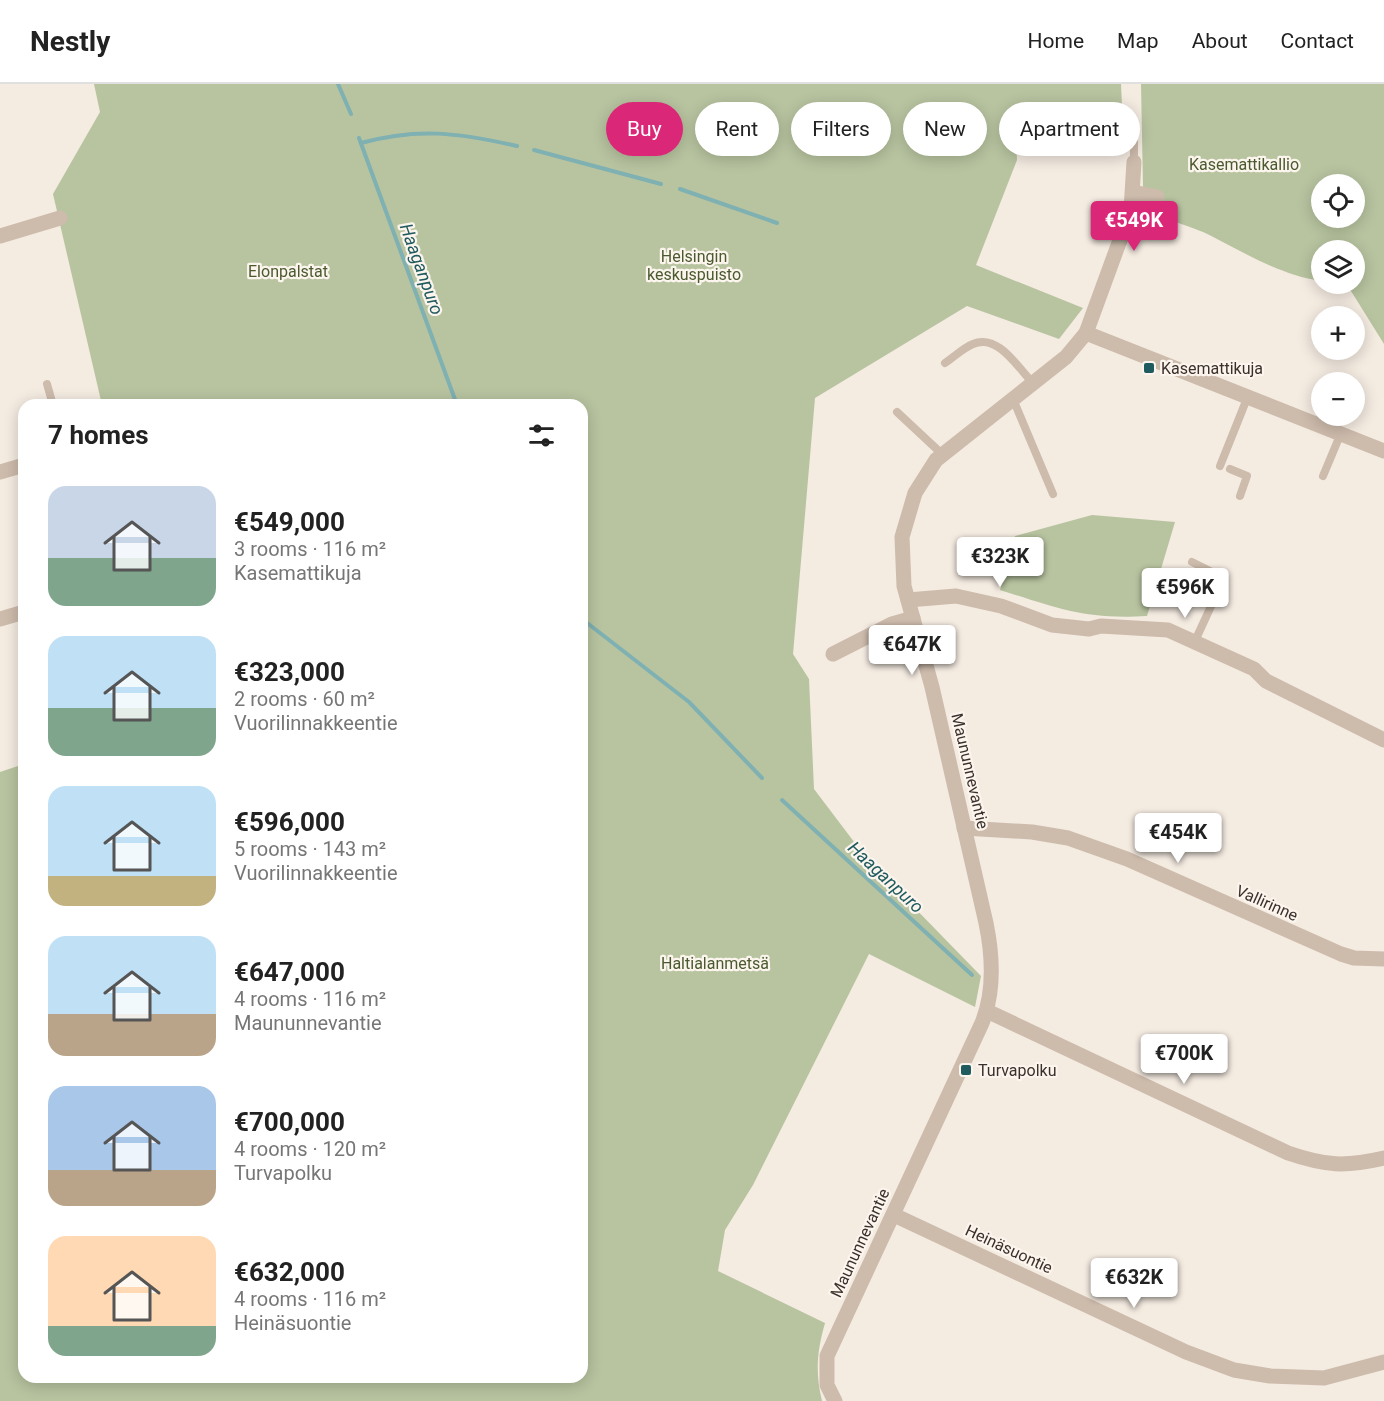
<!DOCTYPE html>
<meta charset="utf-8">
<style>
:root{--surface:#fff;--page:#f6f6f6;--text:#222;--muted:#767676;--line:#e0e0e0;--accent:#db2777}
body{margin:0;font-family:Roboto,sans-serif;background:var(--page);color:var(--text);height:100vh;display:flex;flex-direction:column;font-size:22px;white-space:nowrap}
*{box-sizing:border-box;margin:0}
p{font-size:20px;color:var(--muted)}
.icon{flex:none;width:33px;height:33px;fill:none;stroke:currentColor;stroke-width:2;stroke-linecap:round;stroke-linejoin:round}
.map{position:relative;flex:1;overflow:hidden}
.side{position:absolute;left:18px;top:315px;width:570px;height:984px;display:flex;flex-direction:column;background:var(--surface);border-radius:18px;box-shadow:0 3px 15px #0003}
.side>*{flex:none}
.banner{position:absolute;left:606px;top:18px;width:570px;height:54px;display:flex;gap:12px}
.controls{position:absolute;left:1311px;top:90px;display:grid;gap:12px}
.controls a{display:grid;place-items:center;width:54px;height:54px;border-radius:50%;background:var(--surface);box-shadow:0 3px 15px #0003;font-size:30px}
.price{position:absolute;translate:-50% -51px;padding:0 14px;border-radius:6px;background:#fff;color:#222;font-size:20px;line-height:39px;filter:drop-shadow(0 2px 3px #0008)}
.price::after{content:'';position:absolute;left:50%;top:36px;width:18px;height:14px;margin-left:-9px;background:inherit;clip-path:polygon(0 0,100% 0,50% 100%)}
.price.active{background:var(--accent);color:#fff}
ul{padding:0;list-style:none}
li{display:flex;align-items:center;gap:18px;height:150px;padding:0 30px}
li span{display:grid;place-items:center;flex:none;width:168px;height:120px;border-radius:18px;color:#555}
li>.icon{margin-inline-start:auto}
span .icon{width:72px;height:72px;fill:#fffc;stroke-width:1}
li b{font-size:26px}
h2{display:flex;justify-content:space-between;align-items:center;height:72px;padding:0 30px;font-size:26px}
.chip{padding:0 21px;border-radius:27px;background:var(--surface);box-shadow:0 3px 15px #0003;font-size:21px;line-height:54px}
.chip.active{background:var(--accent);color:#fff}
header{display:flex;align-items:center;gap:36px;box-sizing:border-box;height:84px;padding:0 30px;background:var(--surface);border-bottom:2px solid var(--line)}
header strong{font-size:28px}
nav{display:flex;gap:33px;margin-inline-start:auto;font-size:21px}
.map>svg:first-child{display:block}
</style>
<header>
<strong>Nestly</strong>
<nav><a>Home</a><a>Map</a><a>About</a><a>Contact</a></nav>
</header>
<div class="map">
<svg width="1384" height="1317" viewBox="0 0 1384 1317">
<rect width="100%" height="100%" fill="#f4ebe1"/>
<g fill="#b8c4a0" fill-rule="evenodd">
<path d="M94 0H1121L1122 22 1015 25 1017 76 976 181 1083 224 1059 255 967 222 815 314 793 570 809 595 814 705 867 775 981 892 975 923 869 870 753 1101 725 1146 718 1187 825 1239C817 1267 815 1288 822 1317H0V688L24 680V1293H582V321H102L53 110 100 28Z"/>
<path d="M1141 0H1384V260L1351 207 1333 200H1354V166H1322L1321 197C1284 192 1250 172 1217 155 1200 145 1179 140 1160 132V108L1143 103ZM1322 100H1354V134H1322Z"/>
<path d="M1092 431 1175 438 1147 532C1085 536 1057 524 1000 506L1015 452Z"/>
</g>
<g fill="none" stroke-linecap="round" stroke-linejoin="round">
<g stroke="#7fb0b2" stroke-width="4">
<path d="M338 0 351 30"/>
<path d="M359 54 457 321"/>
<path d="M361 59C418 43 459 49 517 62"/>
<path d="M534 66 661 100"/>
<path d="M680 105 777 139"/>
<path d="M582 535 689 618 762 694"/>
<path d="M782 716 972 891"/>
</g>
<g stroke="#cdbbac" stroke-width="8">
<path d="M1134 78V56"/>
<path d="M945 279C954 273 963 264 973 260 998 249 1018 284 1033 299"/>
<path d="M47 300 53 321"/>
<path d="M1013 315 1053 410"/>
<path d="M897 328 942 370"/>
<path d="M1220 382 1248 312"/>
<path d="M1230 385 1247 392 1240 412"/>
<path d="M1323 392 1341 349"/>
<path d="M1192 478 1224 494 1195 557"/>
</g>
<g stroke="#cdbbac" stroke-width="15">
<path d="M1133 108 1157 113"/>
<path d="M0 152 60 134"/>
<path d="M1086 249 1131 126 1134 78"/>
<path d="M0 388 24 381"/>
<path d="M908 516 956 512 1001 522 1052 541 1089 545 1101 542 1168 546 1254 585 1266 597 1384 656"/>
<path d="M0 535 24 528"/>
<path d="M833 570 892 540 913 534"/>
<path d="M964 744 1032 748 1068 754 1127 775 1341 870 1354 874 1384 875"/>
<path d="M987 927 1288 1069C1326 1082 1345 1083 1384 1074"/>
<path d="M894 1131 1186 1268 1234 1286 1270 1292 1324 1294 1384 1278"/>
<path d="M835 1317 827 1301V1272L982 939C995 907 993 873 986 839L932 603 904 502 902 453 915 409 936 376 1066 273 1086 249 1384 367"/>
</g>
</g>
<g fill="#1f5a5e" stroke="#fbf5ee" stroke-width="2">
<rect x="1143" y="278" width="12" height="12" rx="3"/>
<rect x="960" y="980" width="12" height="12" rx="3"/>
</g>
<g text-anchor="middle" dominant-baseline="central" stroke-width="4.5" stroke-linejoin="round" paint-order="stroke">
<g font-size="16" fill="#4a5a2e" stroke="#fbf5ee">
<text x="1244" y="80">Kasemattikallio</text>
<text x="694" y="172">Helsingin<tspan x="694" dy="18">keskuspuisto</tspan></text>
<text x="288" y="187">Elonpalstat</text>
<text x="715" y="879">Haltialanmetsä</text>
</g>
<g font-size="16" fill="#3b302b" stroke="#fbf5ee" text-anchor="start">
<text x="1161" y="284">Kasemattikuja</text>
<text x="978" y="986">Turvapolku</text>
</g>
<g font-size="16" fill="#3b302b" stroke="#fbf5ee">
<text transform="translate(970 687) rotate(77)">Maununnevantie</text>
<text transform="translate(1267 819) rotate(24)">Vallirinne</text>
<text transform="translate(860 1159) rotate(-65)">Maununnevantie</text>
<text transform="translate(1009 1165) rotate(25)">Heinäsuontie</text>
</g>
<g font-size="18" font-style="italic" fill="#1f5a5e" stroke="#fbf5ee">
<text transform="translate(422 185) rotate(70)">Haaganpuro</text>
<text transform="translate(886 793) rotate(43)">Haaganpuro</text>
</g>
</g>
</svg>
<div class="controls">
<a><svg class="icon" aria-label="locate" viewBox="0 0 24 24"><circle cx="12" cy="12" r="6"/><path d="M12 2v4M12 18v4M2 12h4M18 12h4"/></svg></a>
<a><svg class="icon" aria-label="layers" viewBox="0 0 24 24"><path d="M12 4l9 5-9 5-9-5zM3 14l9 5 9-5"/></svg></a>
<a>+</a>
<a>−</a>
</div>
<b class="price active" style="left:1134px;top:168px">€549K</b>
<b class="price" style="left:1000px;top:504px">€323K</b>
<b class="price" style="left:1185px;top:535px">€596K</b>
<b class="price" style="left:912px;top:592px">€647K</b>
<b class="price" style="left:1178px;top:780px">€454K</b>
<b class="price" style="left:1184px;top:1001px">€700K</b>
<b class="price" style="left:1134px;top:1225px">€632K</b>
<div class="banner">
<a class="chip active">Buy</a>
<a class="chip">Rent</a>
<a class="chip">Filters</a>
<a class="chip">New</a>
<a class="chip">Apartment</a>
</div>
<section class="side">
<h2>7 homes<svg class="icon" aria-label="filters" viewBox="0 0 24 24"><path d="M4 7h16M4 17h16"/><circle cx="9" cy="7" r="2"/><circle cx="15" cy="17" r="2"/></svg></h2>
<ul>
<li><span style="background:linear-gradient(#c9d6e8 60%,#7fa58c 0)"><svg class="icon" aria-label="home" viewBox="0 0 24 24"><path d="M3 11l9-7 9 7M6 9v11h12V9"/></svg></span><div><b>€549,000</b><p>3 rooms · 116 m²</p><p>Kasemattikuja</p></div></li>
<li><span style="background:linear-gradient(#bfe0f5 60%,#7fa58c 0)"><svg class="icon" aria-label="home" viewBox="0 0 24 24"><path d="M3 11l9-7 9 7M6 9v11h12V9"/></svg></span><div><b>€323,000</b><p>2 rooms · 60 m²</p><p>Vuorilinnakkeentie</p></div></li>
<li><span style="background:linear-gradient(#bfe0f5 75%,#c2b280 0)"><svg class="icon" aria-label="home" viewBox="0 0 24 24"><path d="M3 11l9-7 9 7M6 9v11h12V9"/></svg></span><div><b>€596,000</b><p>5 rooms · 143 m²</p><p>Vuorilinnakkeentie</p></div></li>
<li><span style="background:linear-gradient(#bfe0f5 65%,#b9a48a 0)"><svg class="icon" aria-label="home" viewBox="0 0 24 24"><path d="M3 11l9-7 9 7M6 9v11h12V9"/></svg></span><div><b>€647,000</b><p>4 rooms · 116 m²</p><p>Maununnevantie</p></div></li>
<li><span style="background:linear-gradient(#a9c7e8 70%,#b9a48a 0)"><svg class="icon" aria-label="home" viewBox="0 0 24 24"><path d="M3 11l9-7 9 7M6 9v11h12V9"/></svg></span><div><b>€700,000</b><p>4 rooms · 120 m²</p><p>Turvapolku</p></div></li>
<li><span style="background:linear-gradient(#ffd9b3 75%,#7fa58c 0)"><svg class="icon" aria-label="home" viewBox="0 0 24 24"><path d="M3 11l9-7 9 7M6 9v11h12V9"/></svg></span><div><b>€632,000</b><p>4 rooms · 116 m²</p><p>Heinäsuontie</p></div></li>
</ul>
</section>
</div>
